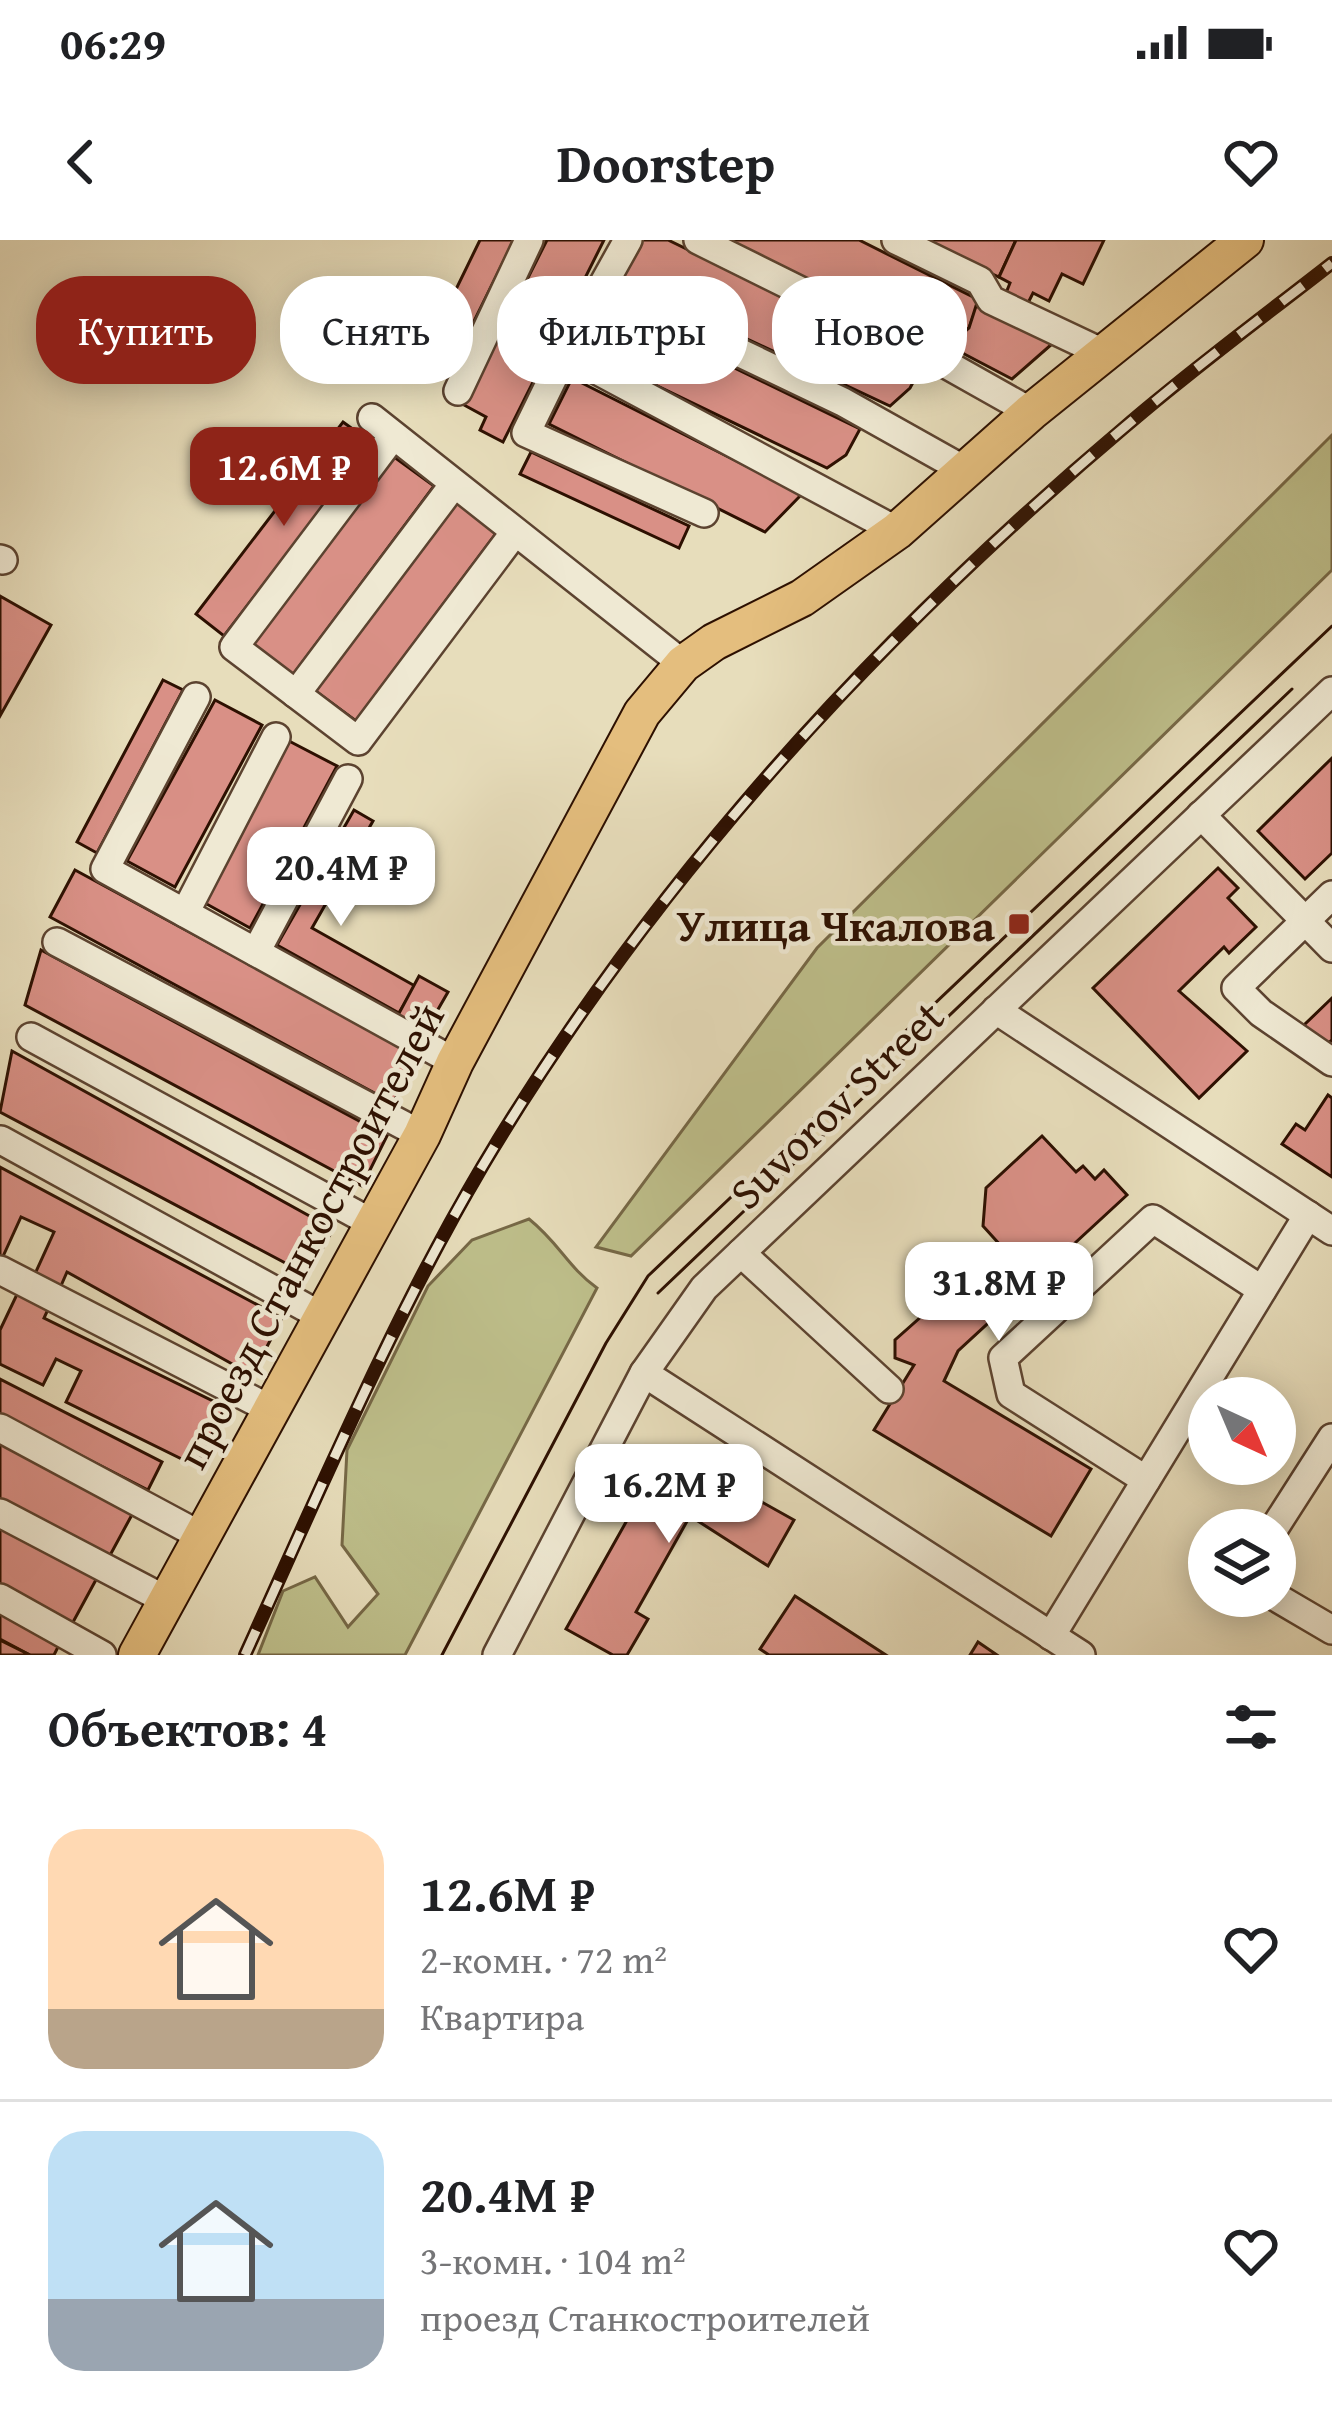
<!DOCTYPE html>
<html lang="ru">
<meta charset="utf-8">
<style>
:root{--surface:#fff;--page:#f2f2f2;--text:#202124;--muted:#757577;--line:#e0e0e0;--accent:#8f2418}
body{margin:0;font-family:"Gentium Book Plus",serif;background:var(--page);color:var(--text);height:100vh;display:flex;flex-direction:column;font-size:45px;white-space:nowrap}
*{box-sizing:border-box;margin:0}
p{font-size:39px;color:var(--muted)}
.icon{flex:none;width:66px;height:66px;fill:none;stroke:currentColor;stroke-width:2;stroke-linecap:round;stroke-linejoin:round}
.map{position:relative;height:1415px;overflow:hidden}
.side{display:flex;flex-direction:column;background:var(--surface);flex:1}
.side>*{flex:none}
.banner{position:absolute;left:36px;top:36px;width:1260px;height:108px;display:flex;gap:24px}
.needle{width:78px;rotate:136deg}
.tools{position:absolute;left:1188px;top:1137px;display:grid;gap:24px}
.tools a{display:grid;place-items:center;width:108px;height:108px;border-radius:50%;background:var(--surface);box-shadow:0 6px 30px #0003;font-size:60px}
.price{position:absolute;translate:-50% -102px;padding:0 27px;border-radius:24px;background:#fff;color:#222;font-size:39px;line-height:78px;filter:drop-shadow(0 3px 6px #0008)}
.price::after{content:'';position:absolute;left:50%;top:72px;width:36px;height:27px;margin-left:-18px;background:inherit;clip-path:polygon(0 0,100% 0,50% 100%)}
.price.selected{background:var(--accent);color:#fff}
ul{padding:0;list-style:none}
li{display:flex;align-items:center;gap:36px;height:300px;padding:0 48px}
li+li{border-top:3px solid var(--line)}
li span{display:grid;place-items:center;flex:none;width:336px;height:240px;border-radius:36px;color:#555}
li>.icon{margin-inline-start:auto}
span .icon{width:144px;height:144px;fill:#fffc;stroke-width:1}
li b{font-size:51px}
h2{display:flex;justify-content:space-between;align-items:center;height:144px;padding:0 48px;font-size:51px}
.pill{padding:0 42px;border-radius:48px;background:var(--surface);box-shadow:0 6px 30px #0003;font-size:42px;line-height:108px}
.pill.selected{background:var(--accent);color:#fff}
.status{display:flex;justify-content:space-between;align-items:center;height:84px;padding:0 60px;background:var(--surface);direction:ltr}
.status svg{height:33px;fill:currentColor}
header{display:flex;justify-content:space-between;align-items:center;height:156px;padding:0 48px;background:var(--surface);font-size:54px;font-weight:700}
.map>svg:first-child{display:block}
</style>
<div class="status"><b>06:29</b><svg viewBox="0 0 49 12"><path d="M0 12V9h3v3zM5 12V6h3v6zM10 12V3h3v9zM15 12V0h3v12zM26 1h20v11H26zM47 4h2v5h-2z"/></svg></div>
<header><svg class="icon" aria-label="back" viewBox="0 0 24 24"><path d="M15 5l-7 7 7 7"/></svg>Doorstep<svg class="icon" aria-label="heart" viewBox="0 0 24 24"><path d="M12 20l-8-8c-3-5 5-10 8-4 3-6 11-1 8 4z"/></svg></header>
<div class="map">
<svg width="1332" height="1415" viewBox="0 0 1332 1415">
<rect width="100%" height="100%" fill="#e7ddbb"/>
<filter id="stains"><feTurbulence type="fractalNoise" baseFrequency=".00167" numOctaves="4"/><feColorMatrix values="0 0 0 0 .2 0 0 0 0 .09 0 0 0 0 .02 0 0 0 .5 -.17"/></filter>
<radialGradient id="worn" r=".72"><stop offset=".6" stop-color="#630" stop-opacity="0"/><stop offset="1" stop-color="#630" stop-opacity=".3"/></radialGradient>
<g fill="#bebf8b" stroke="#766846" stroke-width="3">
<path d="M1332 195V330L631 1016 596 1007 817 708Z"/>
<path d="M529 979C559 1003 568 1027 597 1048L405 1415H258L283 1351 315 1337 348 1387 378 1354 342 1305 347 1210 428 1046 472 1000Z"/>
</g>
<g fill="#d99086" stroke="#2d1001" stroke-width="3">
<path d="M480 0H514L450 130 423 117Z"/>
<path d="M547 0H604L503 202 480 190 486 177 464 165Z"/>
<path d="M637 0H668L923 124 910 148 890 166 619 39Z"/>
<path d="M724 0H859L979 60 969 88 944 110Z"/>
<path d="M918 0H1016L999 37Z"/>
<path d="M1016 0H1104L1083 44 1062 34 1049 61 1033 53 1028 63 1006 53 1010 43 999 37Z"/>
<path d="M386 52 407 75 362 117 341 94Z"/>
<path d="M605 65 860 189 846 215 827 228 583 110Z"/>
<path d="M976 66 1052 104 1012 139 949 106 969 88Z"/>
<path d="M572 138 802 254 765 292 549 184Z"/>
<path d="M343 182 372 203 224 396 196 374Z"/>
<path d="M531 212 689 286 679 308 520 234Z"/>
<path d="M390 214 434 246 290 439 246 407Z"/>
<path d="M456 259 498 291 356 481 314 450Z"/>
<path d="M0 356 51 385 0 476Z"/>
<path d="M163 440 183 450 97 613 77 602Z"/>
<path d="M215 460 262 485 175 647 127 621Z"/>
<path d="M289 501 337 526 250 688 203 662Z"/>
<path d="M1332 518V613L1305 639 1258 591Z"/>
<path d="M354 570 373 581 312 688 415 746 399 773 277 705Z"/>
<path d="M1218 628 1238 648 1228 658 1256 687 1229 713 1224 707 1179 751 1247 811 1199 858 1093 748Z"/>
<path d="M75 630 418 816 393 863 50 677Z"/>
<path d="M41 710 387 896 362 946 25 765Z"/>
<path d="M419 736 448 752 425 792 397 777Z"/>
<path d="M1332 758V800L1325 806 1304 785Z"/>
<path d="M12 811 333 989 308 1035 0 872Z"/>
<path d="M1328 855 1332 858V937L1282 904 1296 884 1305 890Z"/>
<path d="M1042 896 1076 932 1083 926 1095 939 1104 930 1127 955 958 1111 944 1141 1091 1229 1051 1296 874 1190 914 1125 895 1118V1100L967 1036 977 1047 1011 1017 983 986 986 948Z"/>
<path d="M0 927 282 1078 252 1135 67 1032 60 1048 34 1036 54 992 21 977 0 1023Z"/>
<path d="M20 1048 51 1063 44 1078 225 1167 196 1226 66 1162 81 1131 56 1119 43 1145 0 1124V1090Z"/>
<path d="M0 1139 162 1222 148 1250 0 1174Z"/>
<path d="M0 1201 134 1271 108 1319 0 1262Z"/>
<path d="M667 1209 794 1280 768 1326 690 1276 636 1372 648 1379 627 1415H613L566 1389Z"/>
<path d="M0 1284 98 1336 72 1384 0 1345Z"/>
<path d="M795 1356 886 1415H769L760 1409Z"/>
<path d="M0 1367 62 1399 54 1415H30L0 1399Z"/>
<path d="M0 1400 30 1415H0Z"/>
<path d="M978 1402 997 1415H970Z"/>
</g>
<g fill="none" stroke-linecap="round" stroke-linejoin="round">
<g stroke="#5c4330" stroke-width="32">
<g id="minor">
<path d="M698 0 928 114 1031 172"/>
<path d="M896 0 980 41 991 60 1103 113"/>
<path d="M602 47 843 162 966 231"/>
<path d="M565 113 628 0"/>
<path d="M458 151 529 0"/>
<path d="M372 178 683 424"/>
<path d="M393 196 234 407 358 501 515 292"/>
<path d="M704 273 526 193 565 113 897 291"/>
<path d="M0 319 3 320"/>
<path d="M296 454 454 244"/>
<path d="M196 457 105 629 455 822"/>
<path d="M1201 575 1332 708"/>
<path d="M1332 655 1236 748 1261 773 1332 822"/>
<path d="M185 673 276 497"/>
<path d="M57 702 422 895"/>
<path d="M256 712 348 539"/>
<path d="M996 770 1332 991"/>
<path d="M31 797 374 984"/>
<path d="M1 900 323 1077"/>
<path d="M741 1013 889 1149"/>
<path d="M0 1030 272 1170"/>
<path d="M644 1133 1081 1415"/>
<path d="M0 1188 203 1297"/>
<path d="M1146 1240 1011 1154 1003 1118 1153 979 1262 1050"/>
<path d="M0 1273 166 1360"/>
<path d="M1273 1290 1332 1198"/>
<path d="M1274 1356 1332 1390"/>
<path d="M0 1358 102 1415"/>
<path d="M1051 1396 1308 975"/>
<path d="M497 1415 644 1133 704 1048 1332 451"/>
</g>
</g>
<g stroke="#2d1001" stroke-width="40">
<path id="major" d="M137 1415 422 895 455 822 642 473 683 424 714 402 802 358 897 291 1031 172 1245 0"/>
</g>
<use href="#minor" stroke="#efe9d3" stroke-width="27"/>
<use href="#major" stroke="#e4be7e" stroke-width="36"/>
<g stroke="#2d1001" stroke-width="3">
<path d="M658 1053 1292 449"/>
<path d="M442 1415 606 1103 648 1036 1332 386"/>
</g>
<g stroke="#2d1001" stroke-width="14">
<path id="rail" d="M245 1415C320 1251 390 1083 482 927 650 644 876 397 1126 186 1192 129 1263 77 1332 23"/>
</g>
<use href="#rail" stroke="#efe9d3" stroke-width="9" stroke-dasharray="27" stroke-linecap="butt"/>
</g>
<rect fill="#8f2418" stroke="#efe9d3" stroke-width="4.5" x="1007" y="672" width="24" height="24" rx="6"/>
<g text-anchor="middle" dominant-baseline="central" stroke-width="9" stroke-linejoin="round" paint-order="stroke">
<g font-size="45" font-weight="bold" fill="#2d1001" stroke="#efe9d3" text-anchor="end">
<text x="995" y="684">Улица Чкалова</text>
</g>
<g font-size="45" fill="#2d1001" stroke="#efe9d3">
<text transform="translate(836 864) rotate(-44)">Suvorov Street</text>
<text transform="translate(309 995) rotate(-62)">проезд Станкостроителей</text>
</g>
</g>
<rect width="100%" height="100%" filter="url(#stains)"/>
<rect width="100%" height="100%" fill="url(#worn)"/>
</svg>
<div class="tools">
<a><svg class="needle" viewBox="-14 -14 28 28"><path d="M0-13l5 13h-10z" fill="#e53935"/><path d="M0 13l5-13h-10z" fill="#757577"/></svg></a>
<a><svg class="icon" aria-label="layers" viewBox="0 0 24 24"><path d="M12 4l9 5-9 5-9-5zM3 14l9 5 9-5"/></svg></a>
</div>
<b class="price selected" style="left:284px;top:289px">12.6M ₽</b>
<b class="price" style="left:341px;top:689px">20.4M ₽</b>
<b class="price" style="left:999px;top:1104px">31.8M ₽</b>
<b class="price" style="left:669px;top:1306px">16.2M ₽</b>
<div class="banner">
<a class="pill selected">Купить</a>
<a class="pill">Снять</a>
<a class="pill">Фильтры</a>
<a class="pill">Новое</a>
</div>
</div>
<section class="side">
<h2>Объектов: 4<svg class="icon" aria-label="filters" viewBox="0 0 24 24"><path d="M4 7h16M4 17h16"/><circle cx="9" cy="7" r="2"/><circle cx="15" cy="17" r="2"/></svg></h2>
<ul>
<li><span style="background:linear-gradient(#ffd9b3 75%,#b9a48a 0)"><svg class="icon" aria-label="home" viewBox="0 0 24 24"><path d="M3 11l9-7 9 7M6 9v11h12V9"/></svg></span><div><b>12.6M ₽</b><p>2-комн. · 72 m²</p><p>Квартира</p></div><svg class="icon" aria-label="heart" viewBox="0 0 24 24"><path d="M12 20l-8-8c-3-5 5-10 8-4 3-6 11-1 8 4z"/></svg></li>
<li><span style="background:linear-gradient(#bfe0f5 70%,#9aa5b1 0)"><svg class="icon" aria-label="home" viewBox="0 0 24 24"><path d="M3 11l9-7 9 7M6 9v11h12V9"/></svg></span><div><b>20.4M ₽</b><p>3-комн. · 104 m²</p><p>проезд Станкостроителей</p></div><svg class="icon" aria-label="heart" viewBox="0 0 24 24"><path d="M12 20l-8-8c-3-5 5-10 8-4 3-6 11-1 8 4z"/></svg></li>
</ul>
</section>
